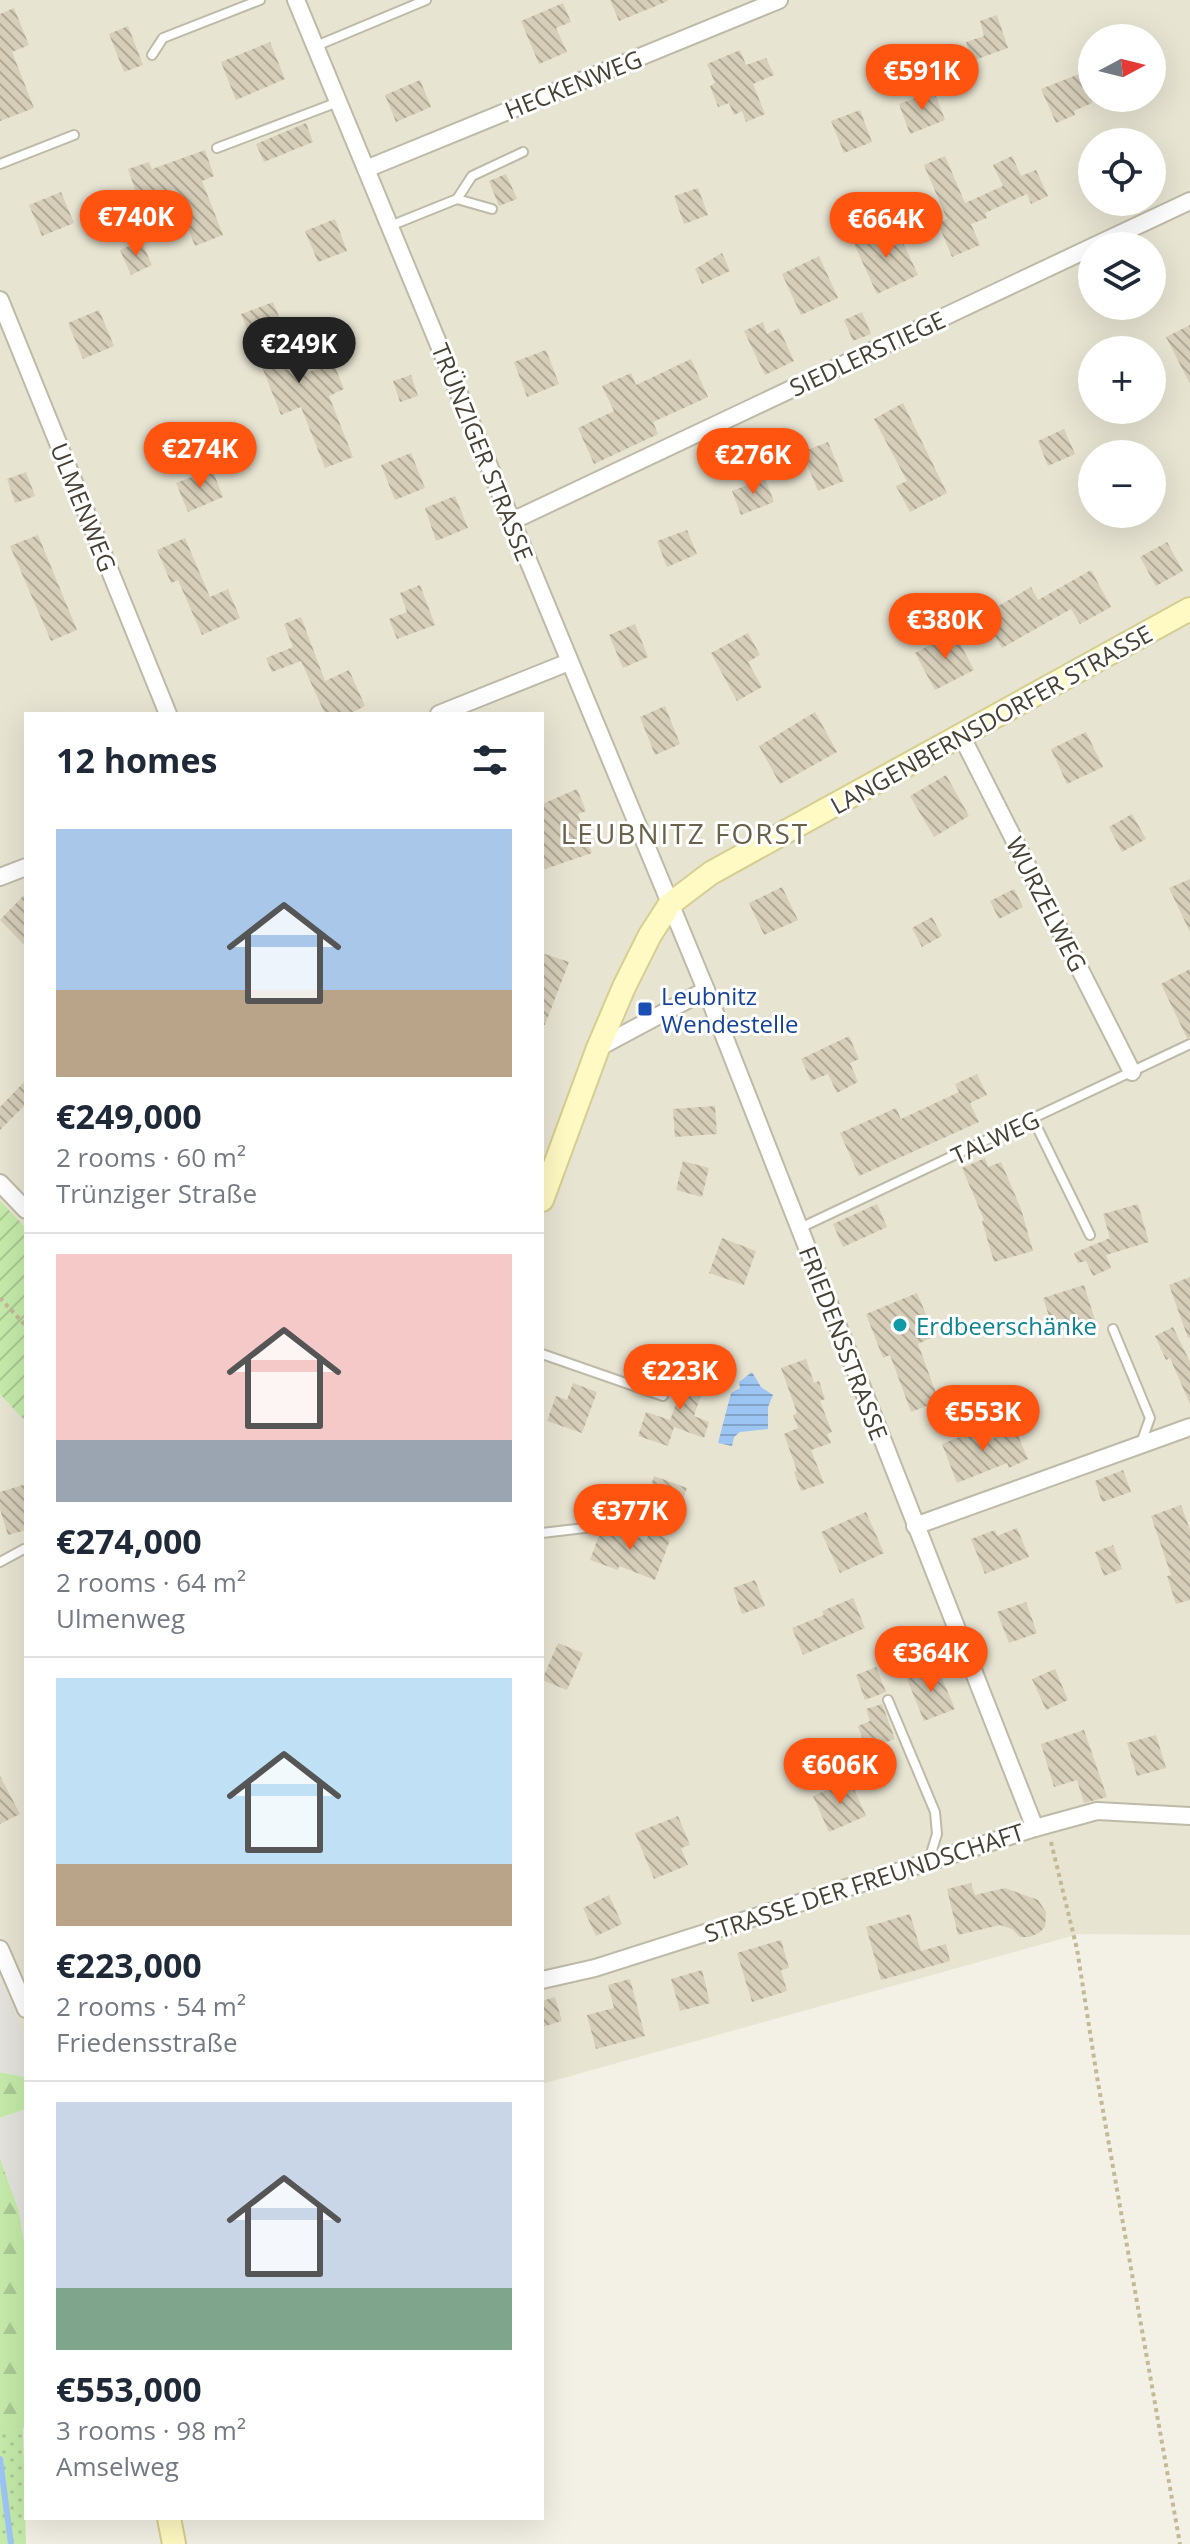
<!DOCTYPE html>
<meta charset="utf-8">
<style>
:root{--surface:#fff;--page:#f6f6f7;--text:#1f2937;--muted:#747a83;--line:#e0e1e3;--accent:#ff5410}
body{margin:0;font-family:"Open Sans",sans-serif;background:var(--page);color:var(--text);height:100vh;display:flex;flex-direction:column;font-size:30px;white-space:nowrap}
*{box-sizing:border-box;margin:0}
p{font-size:26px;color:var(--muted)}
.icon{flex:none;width:44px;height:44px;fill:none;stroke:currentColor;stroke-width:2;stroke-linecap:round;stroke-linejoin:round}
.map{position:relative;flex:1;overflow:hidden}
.side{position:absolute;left:24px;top:712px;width:520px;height:1808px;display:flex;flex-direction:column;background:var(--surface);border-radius:0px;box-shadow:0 8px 32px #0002}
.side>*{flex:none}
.needle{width:52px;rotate:83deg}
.fabs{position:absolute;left:1078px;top:24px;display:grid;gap:16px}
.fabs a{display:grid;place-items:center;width:88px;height:88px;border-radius:50%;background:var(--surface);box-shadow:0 8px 32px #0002;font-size:40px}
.price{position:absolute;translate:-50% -68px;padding:0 18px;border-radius:28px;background:var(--accent);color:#fff;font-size:26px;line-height:52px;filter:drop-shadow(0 2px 4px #0008)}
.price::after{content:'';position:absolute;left:50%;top:48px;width:24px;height:18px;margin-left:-12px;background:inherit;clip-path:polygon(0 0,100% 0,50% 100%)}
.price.selected{background:#222;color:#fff}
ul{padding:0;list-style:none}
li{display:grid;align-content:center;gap:16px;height:424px;padding:0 32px}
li+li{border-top:2px solid var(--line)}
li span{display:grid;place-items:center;height:248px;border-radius:0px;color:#555}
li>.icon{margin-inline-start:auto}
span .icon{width:144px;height:144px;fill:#fffc;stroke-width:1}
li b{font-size:34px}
h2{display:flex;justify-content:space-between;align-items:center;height:96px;padding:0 32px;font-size:34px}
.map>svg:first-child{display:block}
</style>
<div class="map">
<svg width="1190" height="2544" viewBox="0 0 1190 2544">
<defs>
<pattern id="grass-dots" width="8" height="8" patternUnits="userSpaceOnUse" patternTransform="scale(2)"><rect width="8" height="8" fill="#c5eaaa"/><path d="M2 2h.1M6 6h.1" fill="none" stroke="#abca93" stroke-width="1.8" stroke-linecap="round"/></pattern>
<pattern id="forest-firs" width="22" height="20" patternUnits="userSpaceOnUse" patternTransform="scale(2)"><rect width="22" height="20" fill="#c5eaaa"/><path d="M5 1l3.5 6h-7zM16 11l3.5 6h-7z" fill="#abca93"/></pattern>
<pattern id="garden-furrows" width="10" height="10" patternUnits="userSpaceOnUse" patternTransform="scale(2)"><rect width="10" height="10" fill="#c5eaaa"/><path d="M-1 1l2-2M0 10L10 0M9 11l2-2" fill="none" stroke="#abca93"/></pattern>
<pattern id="water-rules" width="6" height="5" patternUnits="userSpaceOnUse" patternTransform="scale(2)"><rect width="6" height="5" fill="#9dc5f4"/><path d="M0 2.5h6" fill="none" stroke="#82a2c6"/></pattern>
<pattern id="building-back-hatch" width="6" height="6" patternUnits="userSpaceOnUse" patternTransform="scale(2)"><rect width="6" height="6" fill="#d6ceb9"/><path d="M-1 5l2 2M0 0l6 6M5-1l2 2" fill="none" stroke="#afa997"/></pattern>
</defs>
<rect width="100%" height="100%" fill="#f3f1e5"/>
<path fill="#e8e4d2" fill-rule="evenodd" d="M0 0H1190V1935L1079 1934 542 2084V714H26V2046L14 2007 0 1979ZM1092 38H1152V98H1092ZM1092 142H1152V202H1092ZM1092 246H1152V306H1092ZM1092 350H1152V410H1092ZM1092 454H1152V514H1092Z"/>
<path fill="url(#grass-dots)" d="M23 2428 26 2544H0V2433Z"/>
<g fill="url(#forest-firs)">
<path d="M0 2072 26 2077V2109L0 2118Z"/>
<path d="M0 2158 19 2211 26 2252V2428L0 2433Z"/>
</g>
<path fill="url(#garden-furrows)" d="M0 1201 26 1228V1422L0 1394Z"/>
<g fill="#e4e2dd">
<path d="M0 1979 14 2007 26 2046V2077L0 2072Z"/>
<path d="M26 2109V2252L19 2211 0 2158V2118Z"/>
</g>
<path fill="url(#water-rules)" d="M752 1372 761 1387 773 1395 768 1407V1429L740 1432 734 1437 732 1446 718 1443 731 1393 740 1388 739 1382Z"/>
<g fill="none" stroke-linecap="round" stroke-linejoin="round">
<path stroke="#9dc5f4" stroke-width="6" d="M0 2459 11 2544"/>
</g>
<g fill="url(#building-back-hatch)">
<path d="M610 0H668V1L619 21Z"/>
<path d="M563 3 571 22 556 28 567 52 539 64 521 21Z"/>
<path d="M14 8 29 45 12 52 34 108 0 121V14Z"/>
<path d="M997 15 1008 48 972 61 966 42 984 36 980 21Z"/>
<path d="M128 26 143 65 124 72 109 34Z"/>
<path d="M270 42 285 79 236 100 221 62Z"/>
<path d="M740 50 746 65 766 58 774 75 753 84 765 114 746 122 742 111 734 115 729 103 718 107 710 86 715 83 707 64Z"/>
<path d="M1092 69V103L1074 111 1075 115 1056 123 1041 89Z"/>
<path d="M420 80 431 107 396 122 385 95Z"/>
<path d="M934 91 945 120 910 134 899 104Z"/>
<path d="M860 110 872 142 844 153 831 121Z"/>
<path d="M306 123 313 142 264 162 256 144Z"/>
<path d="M205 150 214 176 202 181 223 235 195 246 173 189 139 201 128 169 149 162 152 169Z"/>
<path d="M945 156 965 203 1003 186 993 165 1012 156 1021 176 1036 170 1048 196 1031 204 1027 194 985 213 987 218 971 224 980 245 952 257 938 223 947 219 924 165Z"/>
<path d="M506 174 517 199 499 206 489 181Z"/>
<path d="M698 188 708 215 684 224 674 196Z"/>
<path d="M61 192 74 223 42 236 29 205Z"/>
<path d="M335 219 347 251 318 262 305 231Z"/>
<path d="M895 225 918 275 877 294 854 244Z"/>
<path d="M141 241 152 265 131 275 120 250Z"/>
<path d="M722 253 730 271 702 284 695 269Z"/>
<path d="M819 256 838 298 801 315 782 274Z"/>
<path d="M273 302 284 329 278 331 297 377 333 362 344 389 329 396 353 457 325 468 301 407 281 415 241 314Z"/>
<path d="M99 310 114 346 83 359 68 323Z"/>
<path d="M862 312 871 334 853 341 844 320Z"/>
<path d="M763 322 767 334 779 328 794 361 765 375 744 331Z"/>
<path d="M1190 325V384L1166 337Z"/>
<path d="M546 350 559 384 527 397 514 362Z"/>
<path d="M691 359 708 397 653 422 658 434 594 464 578 428 614 411 602 386 631 373 636 385Z"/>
<path d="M411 375 418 396 400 402 393 381Z"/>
<path d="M903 403 947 493 910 512 896 486 907 481 874 419Z"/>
<path d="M1064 429 1075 454 1048 466 1038 441Z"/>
<path d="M828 442 844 481 818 491 802 452Z"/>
<path d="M411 453 425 488 395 500 381 465Z"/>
<path d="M212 469 223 497 188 512 176 483Z"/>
<path d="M26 472 35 496 15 503 7 479Z"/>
<path d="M765 478 774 502 741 515 732 491Z"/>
<path d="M455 496 468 528 436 541 425 508Z"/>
<path d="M687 530 697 554 667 567 657 541Z"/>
<path d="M38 535 77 630 51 641 10 546Z"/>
<path d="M185 538 210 597 228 589 240 618 202 635 178 580 171 583 157 550Z"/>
<path d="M1167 542 1183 571 1156 586 1140 557Z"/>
<path d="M1091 570 1111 607 1080 624 1071 609 1002 648 983 615 1031 587 1038 600Z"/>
<path d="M420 585 435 625 397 639 389 619 407 612 400 593Z"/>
<path d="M301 617 325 681 349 670 365 706 349 714H325L301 661 272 672 266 658 293 647 284 624Z"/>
<path d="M635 624 648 657 623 668 609 635Z"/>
<path d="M954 632 974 670 935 690 915 653Z"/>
<path d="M748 633 760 655 748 662 762 687 737 701 711 653Z"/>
<path d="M665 706 680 744 655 755 640 717Z"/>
<path d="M815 712 837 752 780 784 759 746Z"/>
<path d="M1086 732 1103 767 1067 784 1051 749Z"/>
<path d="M946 775 969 816 934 837 910 796Z"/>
<path d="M577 789 586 811 578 814 592 853 545 869 542 860V804Z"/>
<path d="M1132 814 1146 839 1122 852 1109 827Z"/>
<path d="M1190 879V932L1169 888Z"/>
<path d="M782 887 798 920 764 935 749 903Z"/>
<path d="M1014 889 1023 907 999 919 990 901Z"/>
<path d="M26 893V947L0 920Z"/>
<path d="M932 917 942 936 922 947 912 928Z"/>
<path d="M542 953 569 962 545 1025 542 1024Z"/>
<path d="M1190 969V1037L1187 1038 1161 984Z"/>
<path d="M849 1036 859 1059 850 1063 858 1082 837 1093 828 1074 811 1081 801 1059Z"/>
<path d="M977 1074 987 1095 970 1103 979 1122 859 1176 840 1133 896 1108 901 1119 959 1092 955 1084Z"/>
<path d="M26 1080V1104L0 1130V1107Z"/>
<path d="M715 1106 717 1134 675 1137 673 1109Z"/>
<path d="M985 1158 988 1167 1001 1162 1021 1209 1033 1251 994 1262 982 1221 984 1220 962 1168Z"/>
<path d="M683 1161 709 1168 702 1197 676 1190Z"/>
<path d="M877 1204 887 1227 843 1247 833 1224Z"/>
<path d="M1138 1204 1149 1242 1106 1255 1111 1268 1093 1276 1086 1261 1078 1263 1074 1253 1110 1238 1103 1214Z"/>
<path d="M722 1238 756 1251 744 1285 709 1273Z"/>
<path d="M1190 1277V1337L1188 1338 1169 1285Z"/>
<path d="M1084 1285 1095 1320 1055 1334 1043 1298Z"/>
<path d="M917 1293 935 1336 918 1344 939 1401 911 1412 890 1355 883 1358 866 1314Z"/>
<path d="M1173 1327 1190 1362V1404L1170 1358 1166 1360 1155 1336Z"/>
<path d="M806 1359 814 1383 819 1381 825 1399 820 1401 832 1432 827 1434 831 1443 811 1450 824 1483 801 1491 794 1472 797 1471 784 1434 798 1428 793 1415 797 1413 781 1368Z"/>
<path d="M691 1364 709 1370 694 1416 709 1422 704 1438 674 1427 668 1446 638 1436 646 1412 670 1420Z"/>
<path d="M573 1383 597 1392 582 1433 547 1421 556 1396 567 1400Z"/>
<path d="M982 1428 987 1441 1015 1429 1028 1459 1009 1468 1007 1463 957 1483 942 1444Z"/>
<path d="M1123 1470 1131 1492 1102 1502 1095 1481Z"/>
<path d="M654 1476 687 1488 680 1507 648 1496Z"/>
<path d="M26 1484V1530L8 1535 0 1509V1492Z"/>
<path d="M1181 1505 1190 1530V1600L1176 1604 1167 1576 1171 1575 1151 1516Z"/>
<path d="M866 1512 884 1553 840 1573 821 1532Z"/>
<path d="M603 1524 646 1540 650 1532 670 1540 655 1580 619 1566 618 1570 590 1560Z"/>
<path d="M1017 1528 1029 1557 985 1574 971 1539 995 1530 997 1536Z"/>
<path d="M1113 1545 1122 1569 1104 1576 1095 1552Z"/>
<path d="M755 1580 765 1606 742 1614 733 1588Z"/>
<path d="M853 1598 865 1628 803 1655 792 1628 824 1615 822 1611Z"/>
<path d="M1026 1602 1037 1633 1009 1643 997 1612Z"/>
<path d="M558 1643 583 1653 567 1690 542 1680Z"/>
<path d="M876 1667 886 1692 865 1700 856 1675Z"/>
<path d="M937 1667 955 1709 924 1721 907 1679Z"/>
<path d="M1055 1669 1068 1700 1046 1710 1032 1679Z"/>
<path d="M882 1704 895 1739 866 1749 858 1726 870 1721 866 1709Z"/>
<path d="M1084 1730 1107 1797 1084 1803 1077 1780 1054 1787 1041 1744Z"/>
<path d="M1156 1735 1166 1768 1137 1776 1127 1743Z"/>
<path d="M0 1776 20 1814 0 1824Z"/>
<path d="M850 1780 866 1816 829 1832 813 1796Z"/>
<path d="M678 1816 690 1845 681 1848 688 1865 654 1879 635 1833Z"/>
<path d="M971 1883 975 1895 1005 1888 1038 1900 1046 1912 1045 1927 1039 1933 1029 1937H1020L1012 1929 1000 1925 958 1935 947 1889Z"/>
<path d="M609 1895 622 1924 596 1936 583 1908Z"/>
<path d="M910 1914 921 1951 946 1944 950 1961 881 1980 866 1927Z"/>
<path d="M781 1940 789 1968 781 1970 787 1991 752 2002 737 1953Z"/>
<path d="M702 1970 710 2003 680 2011 671 1979Z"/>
<path d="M630 1979 645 2036 596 2049 587 2015 614 2008 608 1985Z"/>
<path d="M555 1997 562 2021 542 2027V2001Z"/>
</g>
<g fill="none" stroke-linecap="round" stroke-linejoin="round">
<g stroke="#bfbaa7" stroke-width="12">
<g id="lane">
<path d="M316 46 426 0"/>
<path d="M152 55 163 38 260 0"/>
<path d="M217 148 338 102"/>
<path d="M0 164 74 135"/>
<path d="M457 199 492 209"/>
<path d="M390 226 457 199 472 176 523 152"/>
<path d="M1033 1119 1090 1235"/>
<path d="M800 1228 1190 1044"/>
<path d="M1113 1329 1150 1418 1141 1443"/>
<path d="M542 1354 663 1396"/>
<path d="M542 1533 593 1527"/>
<path d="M0 1562 24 1549"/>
<path d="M888 1700 935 1812 937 1834 929 1860"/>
</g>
</g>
<g stroke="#bfbaa7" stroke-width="20">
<g id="street">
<path d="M296 0 706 990 1035 1828"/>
<path d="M366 169 779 0"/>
<path d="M1094 246 1190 201"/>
<path d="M0 300 168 714"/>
<path d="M512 521 1092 247"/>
<path d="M439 714 569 662"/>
<path d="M961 735 1132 1072"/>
<path d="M0 877 26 867"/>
<path d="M598 1048 706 990"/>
<path d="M0 1183 26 1210"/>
<path d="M915 1526 1190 1427"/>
<path d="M0 1949 26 2009"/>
<path d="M542 1980 595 1968 1035 1828 1097 1811 1190 1816"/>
</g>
</g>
<g stroke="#d6ce91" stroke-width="26">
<g id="secondary">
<path d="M542 1200 598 1048 624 987 650 935 670 904 711 873 1190 609"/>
<path d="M169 2518 174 2544"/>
</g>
</g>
<g stroke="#c2b997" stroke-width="4" stroke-dasharray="4 4" stroke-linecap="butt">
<path d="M0 1298 26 1326"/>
<path d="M1051 1842 1077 1949 1097 2077 1180 2544"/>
</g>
<use href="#lane" stroke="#fff" stroke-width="8"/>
<use href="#street" stroke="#fff" stroke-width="16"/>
<use href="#secondary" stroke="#fff9c3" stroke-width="22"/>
</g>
<rect fill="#1a4fb4" stroke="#fff" stroke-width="3" x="637" y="1001" width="16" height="16" rx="4"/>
<circle fill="#0f9aa8" stroke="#fff" stroke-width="3" cx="900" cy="1325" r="8"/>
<g text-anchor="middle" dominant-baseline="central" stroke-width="6" stroke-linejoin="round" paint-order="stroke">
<g font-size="24" fill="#464134" stroke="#fff">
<text transform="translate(573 84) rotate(-22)">HECKENWEG</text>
<text transform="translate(867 353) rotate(-25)">SIEDLERSTIEGE</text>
<text transform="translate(483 452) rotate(68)">TRÜNZIGER STRASSE</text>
<text transform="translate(84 507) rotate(68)">ULMENWEG</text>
<text transform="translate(991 719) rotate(-29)">LANGENBERNSDORFER STRASSE</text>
<text transform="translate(1047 904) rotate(63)">WURZELWEG</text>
<text transform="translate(995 1137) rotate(-25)">TALWEG</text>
<text transform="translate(844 1343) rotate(69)">FRIEDENSSTRASSE</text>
<text transform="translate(864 1882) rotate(-18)">STRASSE DER FREUNDSCHAFT</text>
</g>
<g font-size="24" fill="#164399" stroke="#fff" text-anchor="start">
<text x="661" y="995">Leubnitz<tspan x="661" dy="28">Wendestelle</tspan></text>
</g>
<g font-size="24" fill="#0d838f" stroke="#fff" text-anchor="start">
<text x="916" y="1325">Erdbeerschänke</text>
</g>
<g font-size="28" letter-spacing="2" fill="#69614a" stroke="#fff">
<text x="685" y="833">LEUBNITZ FORST</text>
</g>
</g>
</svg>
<div class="fabs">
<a><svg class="needle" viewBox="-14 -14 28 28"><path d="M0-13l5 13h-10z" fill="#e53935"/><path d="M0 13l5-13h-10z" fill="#747a83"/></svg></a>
<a><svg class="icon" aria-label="locate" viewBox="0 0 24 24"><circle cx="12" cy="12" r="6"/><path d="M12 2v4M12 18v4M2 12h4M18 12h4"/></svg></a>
<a><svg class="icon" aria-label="layers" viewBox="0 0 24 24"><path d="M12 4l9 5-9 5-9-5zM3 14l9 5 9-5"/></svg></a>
<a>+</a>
<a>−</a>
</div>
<b class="price" style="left:922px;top:112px">€591K</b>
<b class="price" style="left:136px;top:258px">€740K</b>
<b class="price" style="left:886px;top:260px">€664K</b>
<b class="price selected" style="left:299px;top:385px">€249K</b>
<b class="price" style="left:200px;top:490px">€274K</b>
<b class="price" style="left:753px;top:496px">€276K</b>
<b class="price" style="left:945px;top:661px">€380K</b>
<b class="price" style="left:680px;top:1412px">€223K</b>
<b class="price" style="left:983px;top:1453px">€553K</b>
<b class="price" style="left:630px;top:1552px">€377K</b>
<b class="price" style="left:931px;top:1694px">€364K</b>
<b class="price" style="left:840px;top:1806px">€606K</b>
<section class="side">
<h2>12 homes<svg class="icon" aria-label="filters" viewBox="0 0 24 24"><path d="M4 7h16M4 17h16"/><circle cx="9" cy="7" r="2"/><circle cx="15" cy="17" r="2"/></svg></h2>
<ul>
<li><span style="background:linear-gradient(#a9c7e8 65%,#b9a48a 0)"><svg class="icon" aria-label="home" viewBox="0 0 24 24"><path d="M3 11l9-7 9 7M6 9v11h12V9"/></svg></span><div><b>€249,000</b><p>2 rooms · 60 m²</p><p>Trünziger Straße</p></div></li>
<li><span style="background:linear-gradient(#f6c9c9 75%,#9aa5b1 0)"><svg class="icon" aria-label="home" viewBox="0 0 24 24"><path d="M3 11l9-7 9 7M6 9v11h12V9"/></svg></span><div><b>€274,000</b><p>2 rooms · 64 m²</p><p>Ulmenweg</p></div></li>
<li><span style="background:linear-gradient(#bfe0f5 75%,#b9a48a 0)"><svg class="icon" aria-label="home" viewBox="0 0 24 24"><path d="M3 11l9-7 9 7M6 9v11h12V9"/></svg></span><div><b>€223,000</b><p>2 rooms · 54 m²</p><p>Friedensstraße</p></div></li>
<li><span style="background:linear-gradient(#c9d6e8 75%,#7fa58c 0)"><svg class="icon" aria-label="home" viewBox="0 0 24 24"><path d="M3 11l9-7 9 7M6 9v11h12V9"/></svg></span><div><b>€553,000</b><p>3 rooms · 98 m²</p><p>Amselweg</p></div></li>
</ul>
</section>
</div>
